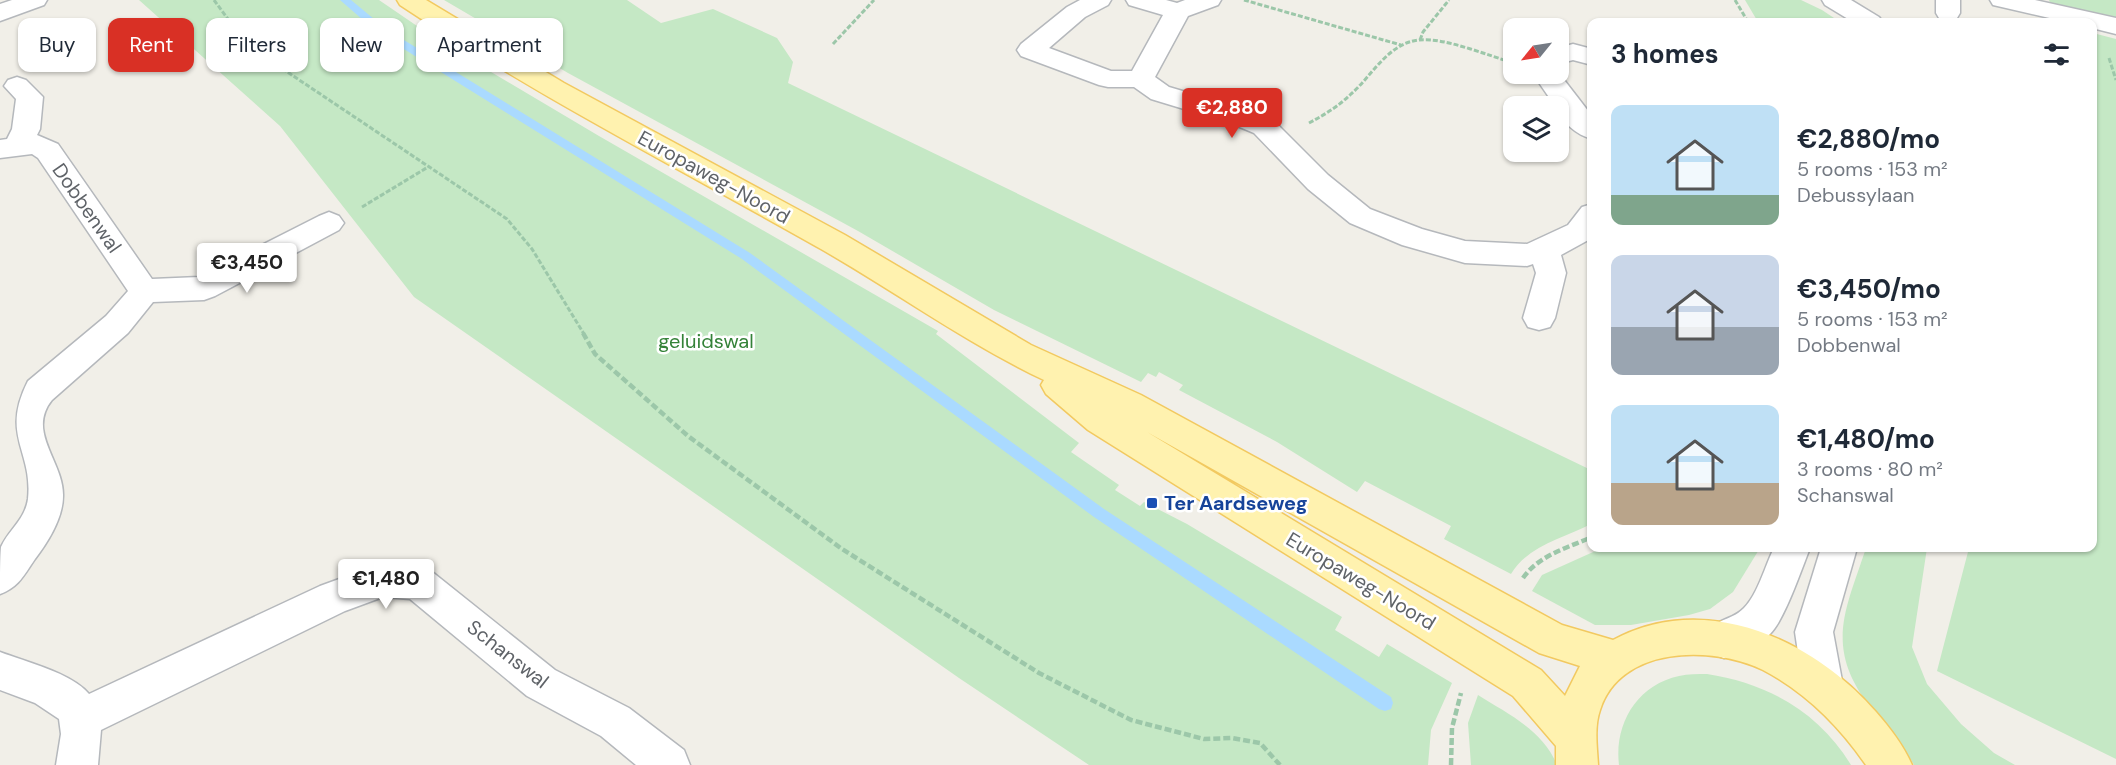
<!DOCTYPE html>
<meta charset="utf-8">
<style>
:root{--surface:#fff;--page:#f6f6f7;--text:#1f2937;--muted:#747a83;--accent:#d93025}
body{margin:0;font-family:"DM Sans",sans-serif;background:var(--page);color:var(--text);height:100vh;display:flex;flex-direction:column;font-size:22px;white-space:nowrap}
*{box-sizing:border-box;margin:0}
p{font-size:20px;color:var(--muted)}
.icon{flex:none;width:33px;height:33px;fill:none;stroke:currentColor;stroke-width:2;stroke-linecap:round;stroke-linejoin:round}
.map{position:relative;flex:1;overflow:hidden}
.side{position:absolute;left:1587px;top:18px;width:510px;height:534px;display:flex;flex-direction:column;background:var(--surface);border-radius:12px;box-shadow:0 2px 4px #0004}
.side>*{flex:none}
.banner{position:absolute;left:18px;top:18px;width:570px;height:54px;display:flex;gap:12px}
.needle{width:39px;rotate:240deg}
.controls{position:absolute;left:1503px;top:18px;display:grid;gap:12px}
.controls a{display:grid;place-items:center;width:66px;height:66px;border-radius:12px;background:var(--surface);box-shadow:0 2px 4px #0004;font-size:30px}
.price{position:absolute;translate:-50% -51px;padding:0 14px;border-radius:6px;background:#fff;color:#222;font-size:20px;line-height:39px;filter:drop-shadow(0 2px 3px #0008)}
.price::after{content:'';position:absolute;left:50%;top:36px;width:18px;height:14px;margin-left:-9px;background:inherit;clip-path:polygon(0 0,100% 0,50% 100%)}
.price.on{background:var(--accent);color:#fff}
ul{padding:0;list-style:none}
li{display:flex;align-items:center;gap:18px;height:150px;padding:0 24px}
li span{display:grid;place-items:center;flex:none;width:168px;height:120px;border-radius:12px;color:#555}
li>.icon{margin-inline-start:auto}
span .icon{width:72px;height:72px;fill:#fffc;stroke-width:1}
li b{font-size:26px}
h2{display:flex;justify-content:space-between;align-items:center;height:72px;padding:0 24px;font-size:26px}
.tag{padding:0 21px;border-radius:12px;background:var(--surface);box-shadow:0 2px 4px #0004;font-size:21px;line-height:54px}
.tag.on{background:var(--accent);color:#fff}
.map>svg:first-child{display:block}
</style>
<div class="map">
<svg width="2116" height="765" viewBox="0 0 2116 765">
<rect width="100%" height="100%" fill="#f1efe8"/>
<g fill="#c5e8c5">
<path d="M139 0H379L439 41 599 136 938 331 936 334 1079 443 1071 452 1119 485 1115 490 1140 506 1144 502 1187 524 1342 617 1335 630 1379 657 1387 644 1452 683 1431 730 1428 765H1089L959 678 414 297 280 126Z"/>
<path d="M444 0H627L661 23 713 9 777 38 793 62 788 83 1591 470V524C1564 538 1527 546 1511 574L1444 539 1451 526 1365 481 1357 492 1277 442 1179 390 1183 385 1159 372 1156 377 1148 373 1141 382 994 310 858 231 568 73Z"/>
<path d="M1745 0H1801L1822 10 1840 22H1758Z"/>
<path d="M2049 0H2116V19L2051 5Z"/>
<path d="M2093 33 2116 39V759L1937 671 1969 548H2092Z"/>
<path d="M1602 548H1760L1733 592 1710 609 1689 615 1631 625H1595L1532 591 1542 575Z"/>
<path d="M1866 548H1927L1912 647 1927 684 1961 724 1994 753 2015 765H1914C1902 742 1882 724 1867 703 1825 645 1846 609 1866 548Z"/>
<path d="M1707 674C1767 683 1819 712 1851 765H1619C1614 724 1637 685 1679 676 1688 674 1698 674 1707 674Z"/>
<path d="M1478 695C1508 714 1543 730 1557 765H1471L1468 723Z"/>
</g>
<g fill="none" stroke-linecap="round" stroke-linejoin="round">
<path fill="#aadaff" fill-rule="evenodd" d="M340 0H351L386 29 750 253 1104 509 1391 697 1393 703 1391 709 1385 711 1379 709 1094 517 742 259 378 33Z"/>
<g stroke="#b5b8bc" stroke-width="3">
<g id="minor">
<path d="M12 0H47L44 5 0 21V4Z"/>
<path d="M1080 0H1111L1108 5 1085 17 1049 48 1111 71H1132L1163 15 1129 5 1126 0H1166L1177 3 1185 0H1221L1218 5 1188 16 1155 77 1169 87 1250 111 1274 121 1328 175 1370 209 1422 229 1465 241 1527 244 1568 225 1582 207 1592 204V238L1561 255 1566 273 1555 318 1550 327 1539 330 1528 327 1523 318 1536 273 1533 264 1527 266 1465 263 1402 245 1350 223 1308 189 1254 133 1230 123 1151 99 1134 87H1108L1099 85 1021 56 1017 50 1021 44 1067 7Z"/>
<path d="M1822 0H1851L1879 17 1883 22H1853L1825 5Z"/>
<path d="M1936 0H1960V13L1957 18 1948 21 1939 18 1936 13Z"/>
<path d="M1990 0H2035L2116 18V34L2092 28V22H2067L1993 5Z"/>
<path d="M1573 44 1592 49V65L1573 60 1558 64V48Z"/>
<path d="M1558 72 1592 116V139C1577 135 1560 122 1558 106H1555L1533 74Z"/>
<path d="M17 77 26 80 43 97 40 129 37 135 58 144 152 279 199 277 319 216 329 212 339 216 344 223 339 230 215 296 204 300 153 302 128 333 52 400C26 432 64 462 63 496 63 518 48 542 35 559 24 575 19 587 0 594 0 583 0 556 1 547 9 529 25 520 28 499 33 450 0 436 28 381L106 316 128 291 38 158 32 154 0 158V140L7 139 12 129 16 99 4 86 8 80Z"/>
<path d="M1774 548H1810C1802 568 1784 621 1770 634 1758 644 1739 652 1724 658L1710 653 1705 640C1716 615 1729 623 1744 608 1758 594 1765 566 1774 548Z"/>
<path d="M1821 548H1857L1833 632 1843 686 1837 699 1823 705 1809 699 1803 686 1795 632Z"/>
<path d="M383 563 418 566 431 571 555 670 629 708 684 750 690 765H636L601 736 527 696 410 599 383 597 345 611 101 730 98 765H56L61 734 59 719 35 703 0 690V652C26 662 72 673 89 694L320 586Z"/>
</g>
</g>
<g stroke="#f2c960" stroke-width="3">
<path id="major" d="M397 0H426L564 83 845 235 1031 345 1141 395 1562 625 1613 640C1704 590 1813 639 1876 712 1890 728 1903 745 1912 765H1866C1839 726 1805 692 1763 670 1712 645 1620 646 1600 710 1594 727 1597 747 1598 765H1556V746L1513 696 1088 430 1046 394 1041 385 1044 380C966 343 896 292 821 249 680 169 535 95 400 5ZM1147 432 1539 653 1580 666 1565 696 1541 670Z"/>
</g>
<g stroke="#9cc7a9" stroke-width="3" stroke-dasharray="5 2" stroke-linecap="butt">
<path d="M214 0 247 45 507 219 532 249 584 334"/>
<path d="M1244 0 1401 45"/>
<path d="M1735 0 1748 22"/>
<path d="M1420 40 1423 32 1449 0"/>
<path d="M833 44 874 0"/>
<path d="M2109 58 2116 80"/>
<path d="M1309 123C1324 115 1339 106 1351 94 1372 76 1388 43 1419 40 1444 37 1489 56 1514 63"/>
<path d="M362 207 428 167"/>
</g>
<g stroke="#9cc7a9" stroke-width="4.5" stroke-dasharray="7 3" stroke-linecap="butt">
<path d="M583 333 595 354 688 436 842 549 1039 673 1131 720 1204 739 1232 738 1260 743 1280 765"/>
<path d="M1523 578C1539 555 1567 548 1592 537"/>
<path d="M1451 765 1452 728 1461 693"/>
</g>
<use href="#minor" fill="#fff" fill-rule="evenodd"/>
<use href="#major" fill="#fff2af" fill-rule="evenodd"/>
</g>
<rect fill="#1a4fb4" stroke="#fff" stroke-width="2" x="1146" y="497" width="12" height="12" rx="3"/>
<g text-anchor="middle" dominant-baseline="central" stroke-width="5" stroke-linejoin="round" paint-order="stroke">
<g font-size="20" fill="#5f6368" stroke="#fff">
<text transform="translate(714 177) rotate(29)">Europaweg-Noord</text>
<text transform="translate(87 208) rotate(55)">Dobbenwal</text>
<text transform="translate(1361 581) rotate(31)">Europaweg-Noord</text>
<text transform="translate(508 654) rotate(38)">Schanswal</text>
</g>
<g font-size="20" fill="#348238" stroke="#fff">
<text x="706" y="341">geluidswal</text>
</g>
<g font-size="20" font-weight="bold" fill="#164399" stroke="#fff" text-anchor="start">
<text x="1164" y="503">Ter Aardseweg</text>
</g>
</g>
</svg>
<div class="controls">
<a><svg class="needle" viewBox="-14 -14 28 28"><path d="M0-13l5 13h-10z" fill="#e53935"/><path d="M0 13l5-13h-10z" fill="#747a83"/></svg></a>
<a><svg class="icon" aria-label="layers" viewBox="0 0 24 24"><path d="M12 4l9 5-9 5-9-5zM3 14l9 5 9-5"/></svg></a>
</div>
<b class="price on" style="left:1232px;top:139px">€2,880</b>
<b class="price" style="left:247px;top:294px">€3,450</b>
<b class="price" style="left:386px;top:610px">€1,480</b>
<div class="banner">
<a class="tag">Buy</a>
<a class="tag on">Rent</a>
<a class="tag">Filters</a>
<a class="tag">New</a>
<a class="tag">Apartment</a>
</div>
<section class="side">
<h2>3 homes<svg class="icon" aria-label="filters" viewBox="0 0 24 24"><path d="M4 7h16M4 17h16"/><circle cx="9" cy="7" r="2"/><circle cx="15" cy="17" r="2"/></svg></h2>
<ul>
<li><span style="background:linear-gradient(#bfe0f5 75%,#7fa58c 0)"><svg class="icon" aria-label="home" viewBox="0 0 24 24"><path d="M3 11l9-7 9 7M6 9v11h12V9"/></svg></span><div><b>€2,880/mo</b><p>5 rooms · 153 m²</p><p>Debussylaan</p></div></li>
<li><span style="background:linear-gradient(#c9d6e8 60%,#9aa5b1 0)"><svg class="icon" aria-label="home" viewBox="0 0 24 24"><path d="M3 11l9-7 9 7M6 9v11h12V9"/></svg></span><div><b>€3,450/mo</b><p>5 rooms · 153 m²</p><p>Dobbenwal</p></div></li>
<li><span style="background:linear-gradient(#bfe0f5 65%,#b9a48a 0)"><svg class="icon" aria-label="home" viewBox="0 0 24 24"><path d="M3 11l9-7 9 7M6 9v11h12V9"/></svg></span><div><b>€1,480/mo</b><p>3 rooms · 80 m²</p><p>Schanswal</p></div></li>
</ul>
</section>
</div>
